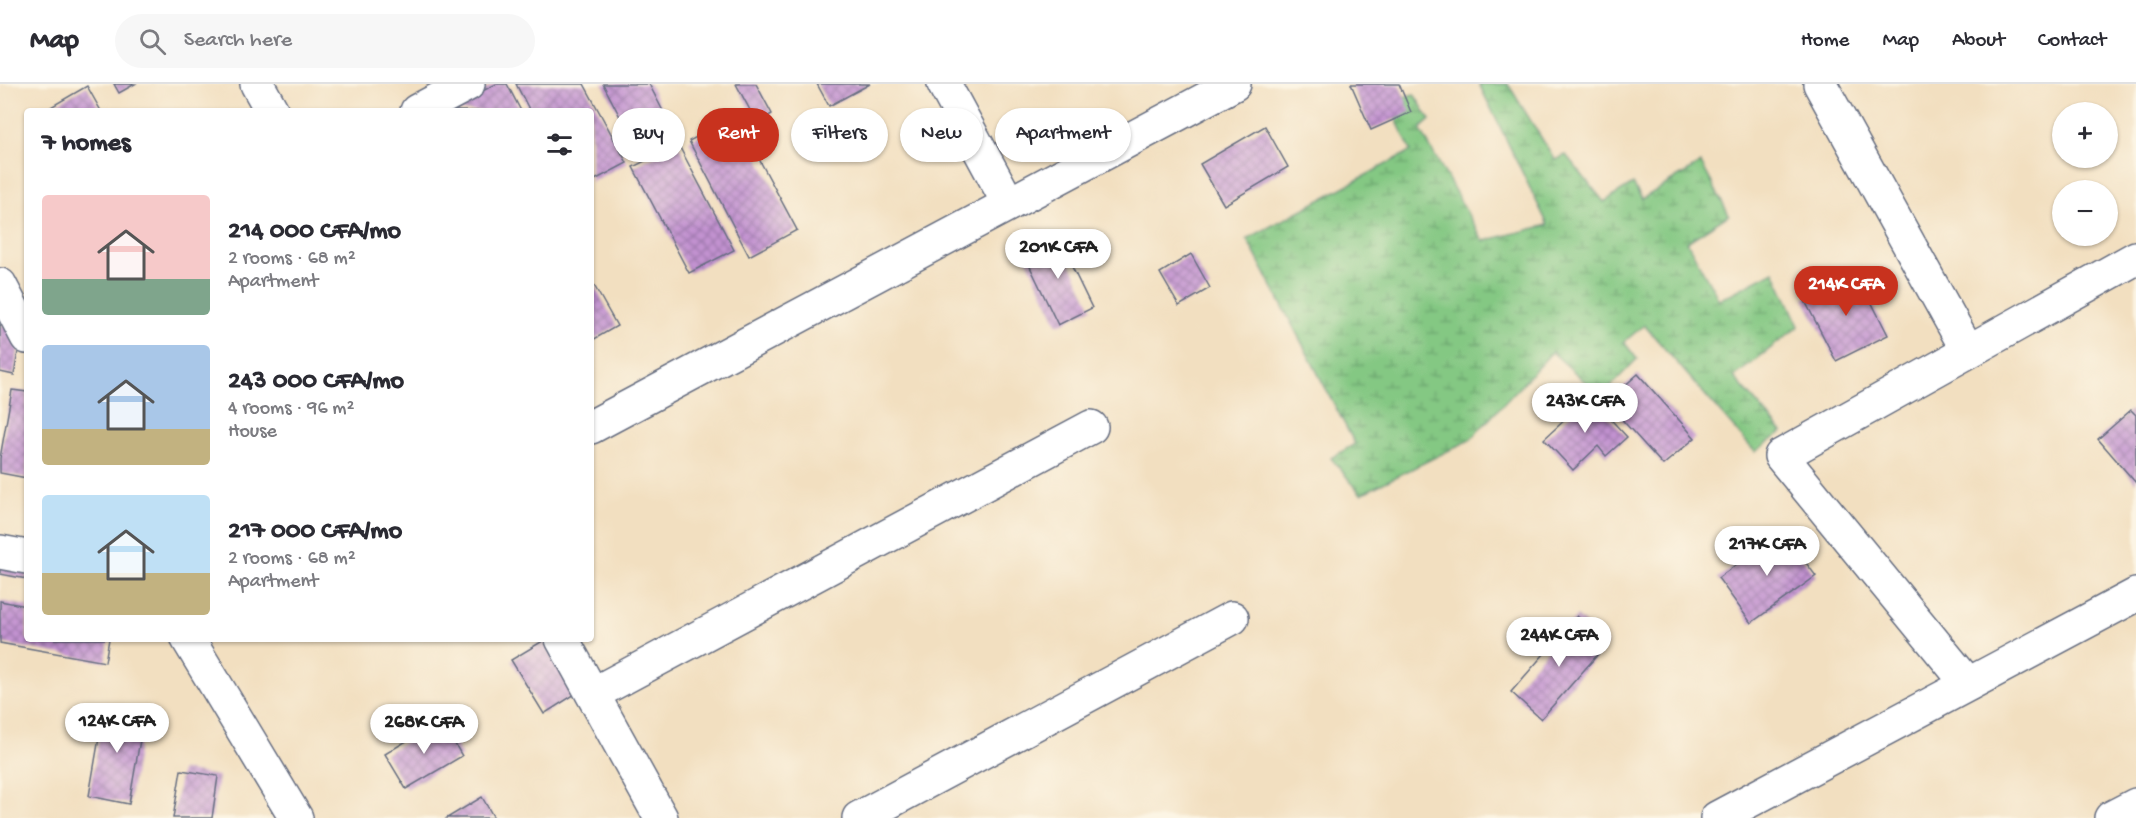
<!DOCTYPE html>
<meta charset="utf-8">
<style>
:root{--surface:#fff;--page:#f7f7f7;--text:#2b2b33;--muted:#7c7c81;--line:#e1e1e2;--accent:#c8321e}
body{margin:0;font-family:"Gochi Hand",sans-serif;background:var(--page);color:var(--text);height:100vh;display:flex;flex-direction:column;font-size:22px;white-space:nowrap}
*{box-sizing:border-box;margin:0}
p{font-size:20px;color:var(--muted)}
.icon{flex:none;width:33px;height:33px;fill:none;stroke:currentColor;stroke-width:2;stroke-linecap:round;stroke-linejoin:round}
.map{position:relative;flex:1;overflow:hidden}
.sheet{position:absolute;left:24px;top:24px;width:570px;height:534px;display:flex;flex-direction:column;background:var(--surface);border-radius:6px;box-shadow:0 2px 4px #0004}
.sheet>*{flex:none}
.hud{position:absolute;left:612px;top:24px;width:570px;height:54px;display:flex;gap:12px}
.controls{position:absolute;left:2052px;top:18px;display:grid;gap:12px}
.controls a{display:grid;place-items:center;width:66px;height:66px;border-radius:50%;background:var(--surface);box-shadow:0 2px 4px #0004;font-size:30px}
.price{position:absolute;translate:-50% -51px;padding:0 14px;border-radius:21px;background:#fff;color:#222;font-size:20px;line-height:39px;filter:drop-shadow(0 2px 3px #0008)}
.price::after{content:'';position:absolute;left:50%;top:36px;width:18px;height:14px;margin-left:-9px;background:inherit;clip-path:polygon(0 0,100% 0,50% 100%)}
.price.current{background:var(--accent);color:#fff}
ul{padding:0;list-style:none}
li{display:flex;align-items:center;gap:18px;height:150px;padding:0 18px}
li span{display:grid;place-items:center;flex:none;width:168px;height:120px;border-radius:6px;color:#555}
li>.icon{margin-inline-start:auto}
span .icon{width:72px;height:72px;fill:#fffc;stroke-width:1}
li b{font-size:26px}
h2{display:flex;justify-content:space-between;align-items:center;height:72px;padding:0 18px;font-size:26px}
.pill{padding:0 21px;border-radius:27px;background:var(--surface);box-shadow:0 2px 4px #0004;font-size:21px;line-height:54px}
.pill.current{background:var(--accent);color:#fff}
header{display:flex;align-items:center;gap:36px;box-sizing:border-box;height:84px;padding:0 30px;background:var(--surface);border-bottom:2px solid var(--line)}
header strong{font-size:28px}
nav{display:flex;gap:33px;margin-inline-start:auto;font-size:21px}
.search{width:420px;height:54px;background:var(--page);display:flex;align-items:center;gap:15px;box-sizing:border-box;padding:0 21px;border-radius:33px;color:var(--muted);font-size:22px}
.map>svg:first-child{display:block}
</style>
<header>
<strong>Map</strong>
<div class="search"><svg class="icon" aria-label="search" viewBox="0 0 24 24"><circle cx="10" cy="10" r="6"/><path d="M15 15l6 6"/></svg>Search here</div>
<nav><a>Home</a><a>Map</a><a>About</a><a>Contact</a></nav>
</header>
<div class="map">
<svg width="2136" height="734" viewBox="0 0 2136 734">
<defs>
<pattern id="wetland-marsh" width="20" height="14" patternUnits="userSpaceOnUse" patternTransform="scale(1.5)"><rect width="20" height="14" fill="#84c883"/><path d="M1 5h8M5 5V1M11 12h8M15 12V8" fill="none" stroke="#6ba36e"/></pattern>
<pattern id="building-cross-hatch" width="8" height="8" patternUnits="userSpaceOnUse" patternTransform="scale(1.5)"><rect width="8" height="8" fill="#c292d0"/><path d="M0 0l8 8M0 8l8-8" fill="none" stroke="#9d78ac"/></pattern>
</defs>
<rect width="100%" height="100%" fill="#fcf5e5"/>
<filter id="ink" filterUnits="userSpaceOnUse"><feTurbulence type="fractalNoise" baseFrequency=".0167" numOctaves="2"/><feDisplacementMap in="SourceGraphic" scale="12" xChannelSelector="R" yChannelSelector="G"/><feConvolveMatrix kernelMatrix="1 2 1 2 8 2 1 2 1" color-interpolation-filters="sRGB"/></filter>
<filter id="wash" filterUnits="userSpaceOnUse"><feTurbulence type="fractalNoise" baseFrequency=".008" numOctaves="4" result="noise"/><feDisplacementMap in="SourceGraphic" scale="24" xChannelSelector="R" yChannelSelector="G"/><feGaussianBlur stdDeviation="1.35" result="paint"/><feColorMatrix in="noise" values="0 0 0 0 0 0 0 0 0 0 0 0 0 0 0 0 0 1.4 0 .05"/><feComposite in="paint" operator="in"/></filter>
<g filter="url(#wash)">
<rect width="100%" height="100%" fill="#f2dfc0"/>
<path fill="url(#wetland-marsh)" stroke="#507c70" stroke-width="1.5" d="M1479 0H1508L1555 76 1566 71 1604 118 1633 100 1642 115 1701 79 1729 131 1687 158 1719 216 1774 187 1799 242 1734 293 1782 348 1755 368 1644 241 1624 258 1637 275 1601 312 1552 268 1470 356 1361 410 1331 374 1355 360 1247 155 1411 67 1388 18 1414 10 1430 36 1420 45 1483 157 1548 141Z"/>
<g id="blocks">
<g fill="url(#building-cross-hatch)">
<path d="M114 0H135L119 9Z"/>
<path d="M496 0H507L521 27H444Z"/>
<path d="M516 0H584L627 79 591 98V27H530Z"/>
<path d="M603 0H649L664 29 628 48Z"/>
<path d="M736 0H756L772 30 757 39Z"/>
<path d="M817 0H870L829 22Z"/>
<path d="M1351 0H1399L1411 28 1371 46Z"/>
<path d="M87 2 101 27H44Z"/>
<path d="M736 32 797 146 749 172 689 57Z"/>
<path d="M1265 42 1288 83 1224 121 1200 80Z"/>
<path d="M678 60 734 166 689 189 633 83Z"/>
<path d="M1057 152 1092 224 1058 241 1023 168Z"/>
<path d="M1191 170 1210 204 1179 222 1160 189Z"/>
<path d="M1856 188 1888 251 1836 277 1804 215Z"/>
<path d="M591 196 617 242 591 257Z"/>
<path d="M0 241 22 245 14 291 0 288Z"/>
<path d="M1638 290 1695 354 1663 381 1606 318Z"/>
<path d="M12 306 27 308V394L0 389V374Z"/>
<path d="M1590 313 1627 353 1606 372 1598 362 1573 386 1544 355Z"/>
<path d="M2131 326 2136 331V399L2098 355Z"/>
<path d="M1782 447 1816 492 1751 539 1718 494Z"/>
<path d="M0 467 27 472V495L0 490Z"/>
<path d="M0 517 27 522V555H109L105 578 0 559Z"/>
<path d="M1577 532 1607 560 1541 635 1511 608Z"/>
<path d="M546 555 580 607 544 630 511 576Z"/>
<path d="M105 619 145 627 129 720 89 712Z"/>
<path d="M441 636 462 672 406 705 385 670Z"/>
<path d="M181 686 218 692 212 734H173Z"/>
<path d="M482 713 494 734H447Z"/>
</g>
</g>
</g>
<g filter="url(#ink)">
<use href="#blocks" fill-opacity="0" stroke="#666d80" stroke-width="1.5"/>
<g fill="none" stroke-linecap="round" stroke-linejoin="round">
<g stroke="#666d80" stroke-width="36">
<g id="minor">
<path d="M257 0 272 27"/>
<path d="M944 0 1009 120"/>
<path d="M1820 0 1968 267"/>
<path d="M417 27 468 0"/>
<path d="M0 201 27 253"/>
<path d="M591 343 1234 0"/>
<path d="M0 468 27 473"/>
<path d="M188 555 296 734"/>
<path d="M562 555 661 734"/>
<path d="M1968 600 1781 372 2136 174"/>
<path d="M593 610 1091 343"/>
<path d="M859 734 1232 534"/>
<path d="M1717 734 2136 511"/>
<path d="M2111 734 2136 721"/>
</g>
</g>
<use href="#minor" stroke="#fff" stroke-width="33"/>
</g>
</g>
</svg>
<div class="controls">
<a>+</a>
<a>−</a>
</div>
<b class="price" style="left:1058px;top:196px">201K CFA</b>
<b class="price current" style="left:1846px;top:233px">214K CFA</b>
<b class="price" style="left:1585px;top:350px">243K CFA</b>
<b class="price" style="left:1767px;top:493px">217K CFA</b>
<b class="price" style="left:1559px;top:584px">244K CFA</b>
<b class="price" style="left:117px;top:670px">124K CFA</b>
<b class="price" style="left:424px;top:671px">268K CFA</b>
<div class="hud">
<a class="pill">Buy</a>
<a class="pill current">Rent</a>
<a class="pill">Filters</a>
<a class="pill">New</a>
<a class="pill">Apartment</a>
</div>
<section class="sheet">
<h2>7 homes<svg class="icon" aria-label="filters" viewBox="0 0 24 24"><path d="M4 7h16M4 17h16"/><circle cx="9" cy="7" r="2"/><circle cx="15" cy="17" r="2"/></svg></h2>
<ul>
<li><span style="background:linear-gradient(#f6c9c9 70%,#7fa58c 0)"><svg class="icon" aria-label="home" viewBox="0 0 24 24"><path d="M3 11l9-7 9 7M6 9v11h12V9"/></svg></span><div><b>214 000 CFA/mo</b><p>2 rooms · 68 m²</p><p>Apartment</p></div></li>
<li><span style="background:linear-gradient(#a9c7e8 70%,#c2b280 0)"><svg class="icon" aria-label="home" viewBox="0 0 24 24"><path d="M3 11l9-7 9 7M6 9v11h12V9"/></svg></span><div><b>243 000 CFA/mo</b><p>4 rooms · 96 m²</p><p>House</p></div></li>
<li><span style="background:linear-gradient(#bfe0f5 65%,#c2b280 0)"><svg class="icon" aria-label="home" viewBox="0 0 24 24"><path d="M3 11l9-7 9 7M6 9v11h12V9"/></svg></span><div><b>217 000 CFA/mo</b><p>2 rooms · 68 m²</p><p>Apartment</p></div></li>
</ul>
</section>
</div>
